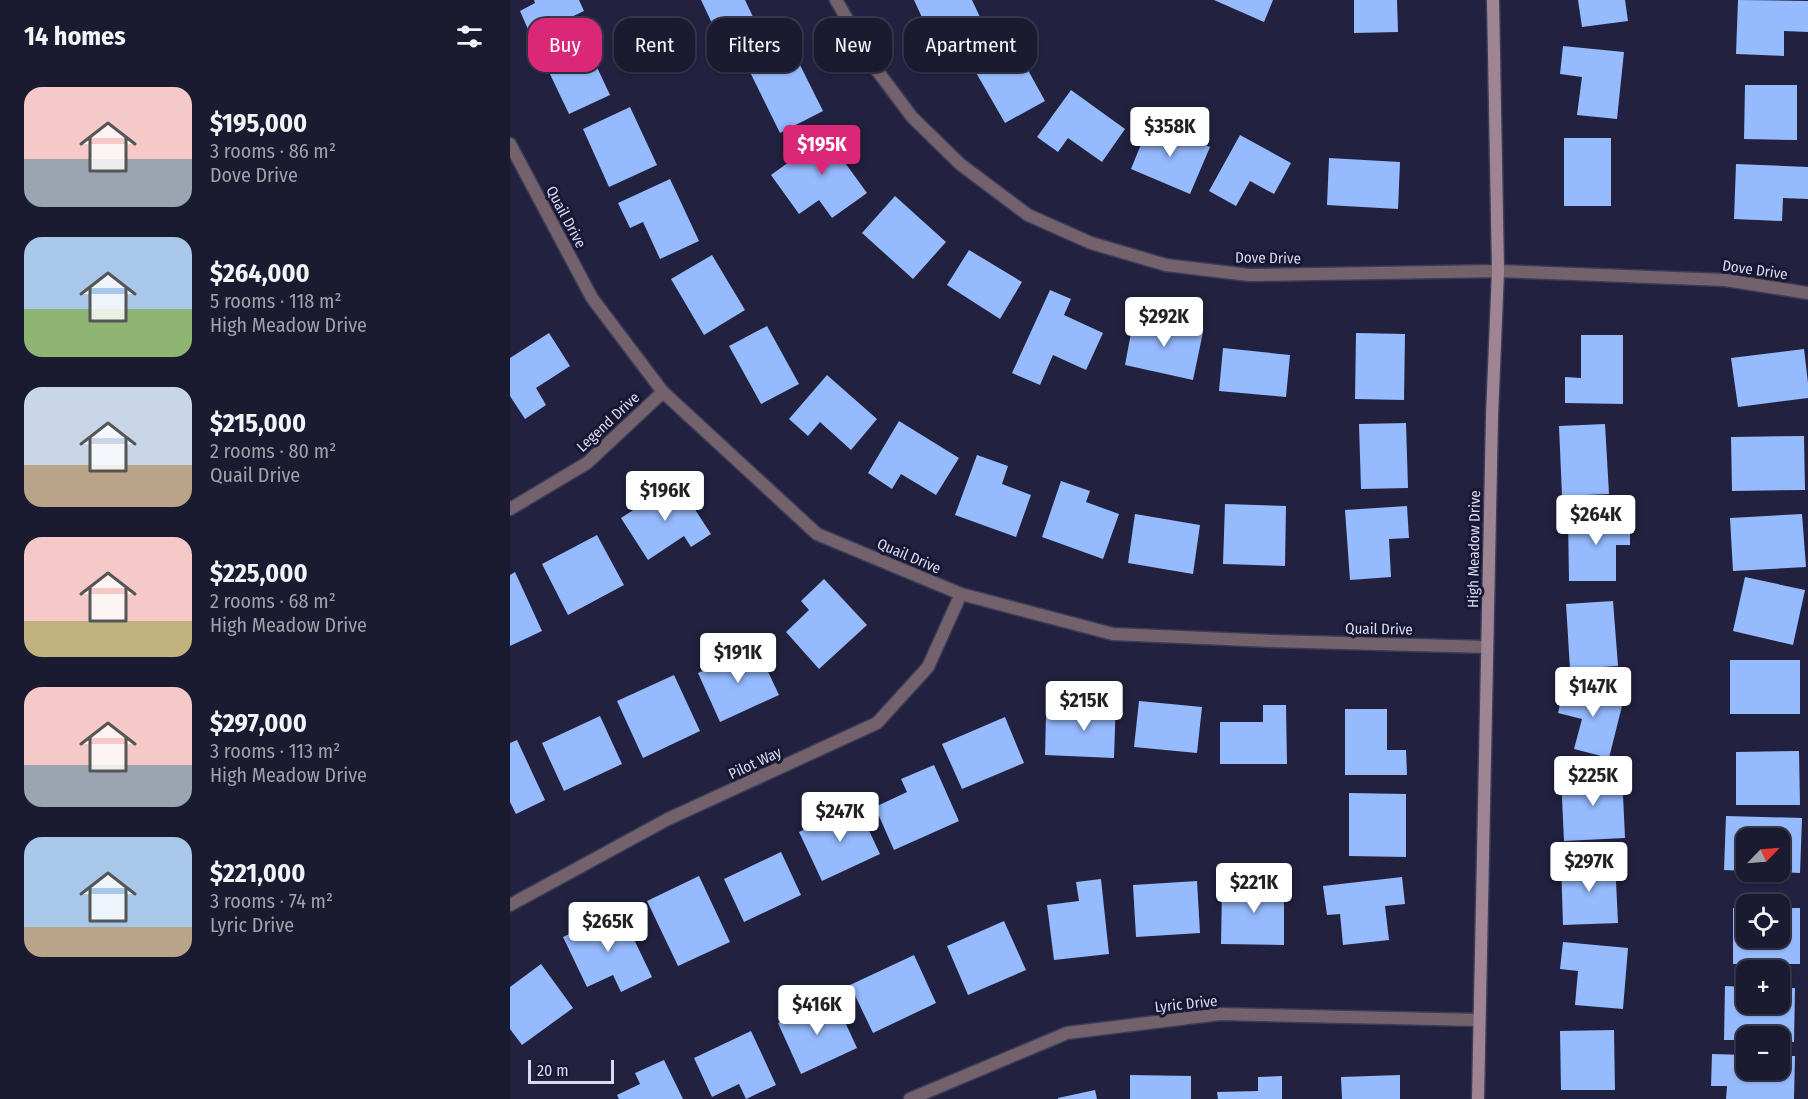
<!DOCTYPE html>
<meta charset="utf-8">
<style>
:root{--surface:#1a1a30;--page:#232338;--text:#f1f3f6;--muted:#9fa1ab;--line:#38384c;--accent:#db2777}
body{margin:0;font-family:"Fira Sans Condensed",sans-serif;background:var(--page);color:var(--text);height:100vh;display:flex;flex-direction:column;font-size:22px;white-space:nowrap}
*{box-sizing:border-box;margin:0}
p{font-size:20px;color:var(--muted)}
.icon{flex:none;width:33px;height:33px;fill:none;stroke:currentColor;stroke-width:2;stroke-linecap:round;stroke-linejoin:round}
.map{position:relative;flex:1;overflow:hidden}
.panel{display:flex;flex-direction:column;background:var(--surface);width:510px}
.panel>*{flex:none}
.top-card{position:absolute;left:18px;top:18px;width:570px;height:54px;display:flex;gap:12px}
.needle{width:39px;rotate:65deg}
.buttons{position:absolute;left:1226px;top:828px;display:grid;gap:12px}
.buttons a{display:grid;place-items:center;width:54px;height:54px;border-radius:12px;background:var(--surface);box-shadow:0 2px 4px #0004,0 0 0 2px var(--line);font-size:30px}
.scale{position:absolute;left:18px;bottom:15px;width:86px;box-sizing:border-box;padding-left:6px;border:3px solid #d9dbef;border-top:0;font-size:16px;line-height:21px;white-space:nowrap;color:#d9dbef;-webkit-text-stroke:4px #181835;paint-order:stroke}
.price{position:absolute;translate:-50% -51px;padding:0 14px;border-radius:6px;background:#fff;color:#222;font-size:20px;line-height:39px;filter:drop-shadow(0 2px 3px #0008)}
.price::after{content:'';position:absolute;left:50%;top:36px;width:18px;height:14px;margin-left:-9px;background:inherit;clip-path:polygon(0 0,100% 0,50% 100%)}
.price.active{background:var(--accent);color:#fff}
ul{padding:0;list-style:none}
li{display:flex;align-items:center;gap:18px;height:150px;padding:0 24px}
li span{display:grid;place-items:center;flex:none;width:168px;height:120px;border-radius:18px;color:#555}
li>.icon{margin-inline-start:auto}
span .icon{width:72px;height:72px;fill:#fffc;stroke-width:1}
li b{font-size:26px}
h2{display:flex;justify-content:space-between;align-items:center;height:72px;padding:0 24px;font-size:26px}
.tag{padding:0 21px;border-radius:18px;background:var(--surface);box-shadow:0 2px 4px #0004,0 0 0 2px var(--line);font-size:21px;line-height:54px}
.tag.active{background:var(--accent);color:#fff}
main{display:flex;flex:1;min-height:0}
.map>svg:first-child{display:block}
</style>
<main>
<section class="panel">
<h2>14 homes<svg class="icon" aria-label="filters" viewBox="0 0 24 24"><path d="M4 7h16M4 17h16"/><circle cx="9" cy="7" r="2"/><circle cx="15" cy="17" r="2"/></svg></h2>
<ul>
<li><span style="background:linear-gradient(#f6c9c9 60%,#9aa5b1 0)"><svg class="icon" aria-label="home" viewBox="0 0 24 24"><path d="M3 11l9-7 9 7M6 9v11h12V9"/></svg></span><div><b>$195,000</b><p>3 rooms · 86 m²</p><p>Dove Drive</p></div></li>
<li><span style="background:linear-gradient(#a9c7e8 60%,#8fb573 0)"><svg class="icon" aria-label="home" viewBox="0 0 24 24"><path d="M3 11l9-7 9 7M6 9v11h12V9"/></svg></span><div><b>$264,000</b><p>5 rooms · 118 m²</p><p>High Meadow Drive</p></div></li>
<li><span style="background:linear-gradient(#c9d6e8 65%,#b9a48a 0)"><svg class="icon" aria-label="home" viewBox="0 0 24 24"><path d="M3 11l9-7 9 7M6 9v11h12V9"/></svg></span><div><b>$215,000</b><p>2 rooms · 80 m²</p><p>Quail Drive</p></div></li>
<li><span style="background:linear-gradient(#f6c9c9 70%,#c2b280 0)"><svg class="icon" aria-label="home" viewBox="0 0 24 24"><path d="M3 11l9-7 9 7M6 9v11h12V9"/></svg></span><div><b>$225,000</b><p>2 rooms · 68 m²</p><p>High Meadow Drive</p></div></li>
<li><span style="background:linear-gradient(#f6c9c9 65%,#9aa5b1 0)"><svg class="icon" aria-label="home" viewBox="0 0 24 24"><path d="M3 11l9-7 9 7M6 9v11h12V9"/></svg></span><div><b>$297,000</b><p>3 rooms · 113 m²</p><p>High Meadow Drive</p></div></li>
<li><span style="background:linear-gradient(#a9c7e8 75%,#b9a48a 0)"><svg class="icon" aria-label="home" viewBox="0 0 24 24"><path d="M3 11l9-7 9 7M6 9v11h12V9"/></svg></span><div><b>$221,000</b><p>3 rooms · 74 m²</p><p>Lyric Drive</p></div></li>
</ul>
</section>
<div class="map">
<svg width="1298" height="1099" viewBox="0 0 1298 1099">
<rect width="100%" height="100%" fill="#222240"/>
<g fill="#95bafe">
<path d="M24 0H69L74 11 21 36 10 11 25 3Z"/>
<path d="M191 0H235L254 40 218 57Z"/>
<path d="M404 0H462L476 30 428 52Z"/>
<path d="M704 0H763L754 22Z"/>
<path d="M844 0H887L888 32 844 33Z"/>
<path d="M1068 0H1115L1118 21 1072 27Z"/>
<path d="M1228 0 1298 1V32L1274 31V56L1226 54Z"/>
<path d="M69 29 100 95 59 114 28 49Z"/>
<path d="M502 41 535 101 495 123 461 64Z"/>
<path d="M1053 46 1114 52 1107 119 1067 115 1072 77 1050 74Z"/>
<path d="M281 47 313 111 270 133 238 68Z"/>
<path d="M1235 85H1287V140L1234 139Z"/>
<path d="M561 90 615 129 592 162 558 138 548 152 527 137Z"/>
<path d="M120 107 147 165 99 187 73 129Z"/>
<path d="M640 122 700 147 680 194 621 169Z"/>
<path d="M329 126 347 150 333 160 357 193 322 218 309 200 289 214 261 175Z"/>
<path d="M730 135 781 163 764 194 740 181 726 206 699 191Z"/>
<rect x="1054" y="138" width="47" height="68"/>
<path d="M819 158 890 162 888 209 817 205Z"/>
<path d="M1226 164 1298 167V199L1273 198 1272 221 1224 219Z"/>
<path d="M160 179 189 241 150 259 133 222 120 228 108 203Z"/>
<path d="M385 196 436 242 403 279 352 233Z"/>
<path d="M459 250 512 282 490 319 437 285Z"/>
<path d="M202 255 235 310 194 335 161 279Z"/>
<path d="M540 290 561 299 554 315 593 333 576 370 543 355 530 385 502 373Z"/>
<path d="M624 317 693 332 683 380 615 365Z"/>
<path d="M257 326 289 384 251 404 219 346Z"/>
<path d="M39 333 60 366 26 388 36 405 15 419 0 396V358Z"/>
<path d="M846 333 895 334 894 400 845 399Z"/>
<path d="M1071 335H1113V404L1055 403V377L1071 378Z"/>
<path d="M713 348 780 355 776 397 709 391Z"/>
<path d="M1294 349 1298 383V398L1228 407 1221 358Z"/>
<path d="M317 375 367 419 341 450 310 422 298 436 279 419Z"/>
<path d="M389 421 449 458 426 495 391 474 382 489 358 473Z"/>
<path d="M896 423 898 488 851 489 849 424Z"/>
<path d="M1095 424 1099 494 1052 496 1049 426Z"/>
<path d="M1294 436 1295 490 1222 491 1221 437Z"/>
<path d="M467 455 498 466 492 484 521 495 506 537 445 515Z"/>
<path d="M551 481 580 491 576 502 609 514 593 559 532 537Z"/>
<path d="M167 482 201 534 181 547 174 536 138 560 111 518Z"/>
<path d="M715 504 776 506 775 566 713 564Z"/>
<path d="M897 506 899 538 879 539 881 577 840 580 835 510Z"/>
<path d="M625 514 690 525 683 574 618 563Z"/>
<path d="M1292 514 1296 567 1223 571 1220 518Z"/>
<path d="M1058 516H1120V545H1106V581H1059Z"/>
<path d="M87 535 114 585 58 615 32 564Z"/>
<path d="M5 572 32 631 0 646V575Z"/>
<path d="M1235 577 1295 590 1283 645 1223 631Z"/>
<path d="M314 579 357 625 309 669 276 632 299 610 291 601Z"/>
<path d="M1103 601 1108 666 1060 669 1056 604Z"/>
<path d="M246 646 269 695 210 722 188 673Z"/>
<rect x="1220" y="660" width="70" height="54"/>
<path d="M164 675 190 731 133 758 107 701Z"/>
<path d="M1055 683 1114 698 1099 758 1064 749 1072 719 1048 713Z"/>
<path d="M580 698H606L604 758 535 755 536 715 579 717Z"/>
<path d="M629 701 692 707 687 753 624 747Z"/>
<path d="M753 705H776L777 764H710V722H753Z"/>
<path d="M835 709H877V750H896L897 775H835Z"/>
<path d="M90 716 112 764 54 791 32 743Z"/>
<path d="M495 717 514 763 452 789 432 744Z"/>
<path d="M7 740 35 800 6 814 0 802V743Z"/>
<path d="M1289 751 1290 805H1226V752Z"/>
<path d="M424 765 449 821 384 850 365 807 397 792 391 779Z"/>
<path d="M1112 774 1115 838 1054 841 1051 777Z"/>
<path d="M839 793 896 794V857L839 856Z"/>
<path d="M347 805 370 854 312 881 289 832Z"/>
<path d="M1216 816 1292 818 1290 873 1269 872V838H1236V871L1214 870Z"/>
<path d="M271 852 291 895 234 922 214 879Z"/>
<path d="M1105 860 1108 923 1053 925 1051 862Z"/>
<path d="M189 876 220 942 168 966 137 901Z"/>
<path d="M892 877 895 904 875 906 879 940 833 945 830 914 817 915 813 886Z"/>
<path d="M745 878H774V945L711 944 712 889 745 890Z"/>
<path d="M591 879 599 954 544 960 537 905 569 901 566 882Z"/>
<path d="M687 881 690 933 626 937 623 885Z"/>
<path d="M1223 908H1236V938H1269V908H1290V964H1223Z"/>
<path d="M110 910 142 977 111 992 103 975 77 987 53 937Z"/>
<path d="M494 921 516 970 458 995 437 946Z"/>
<path d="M1053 942 1118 948 1113 1009 1065 1005 1068 971 1050 969Z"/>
<path d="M404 955 426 1003 363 1033 340 985Z"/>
<path d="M31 964 63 1008 12 1045 0 1029V987Z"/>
<path d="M1215 986 1236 987V1004H1269V988H1285L1284 1042 1269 1041V1036H1236V1040H1214Z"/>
<path d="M324 998 347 1048 291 1074 268 1023Z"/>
<path d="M1104 1030 1105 1090H1051L1050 1031Z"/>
<path d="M241 1031 266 1085 236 1099 229 1084 202 1097 184 1058Z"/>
<path d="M1202 1054 1236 1055V1070H1269V1056H1285L1284 1099H1216L1217 1086H1201Z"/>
<path d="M154 1060 173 1099H109L107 1095 130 1084 125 1073Z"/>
<path d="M620 1075 681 1076V1099H620Z"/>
<path d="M890 1075V1099H832L831 1077Z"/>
<path d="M772 1076V1099H708L707 1092 748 1091V1077Z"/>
<path d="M585 1090 587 1099H548V1098Z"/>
</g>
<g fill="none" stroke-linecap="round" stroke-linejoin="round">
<g stroke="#3c3c58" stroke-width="15">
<g id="street">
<path d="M326 0 366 69 402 117 450 164 518 215 581 243 656 265 739 275 988 271 1215 280 1298 293"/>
<path d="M0 144 82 298 153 392 307 534 451 594 603 634 762 641 977 647"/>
<path d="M0 509 77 463 153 392"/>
<path d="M0 905 158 819 367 723 418 667 451 594"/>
<path d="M400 1099 557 1033 710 1014 969 1020"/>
</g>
</g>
<g stroke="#3c3c58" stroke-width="15">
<path id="secondary" d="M968 1099 982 416 988 271 983 0"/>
</g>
<use href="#street" stroke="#73626c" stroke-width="12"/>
<use href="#secondary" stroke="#9f8594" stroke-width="12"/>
</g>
<g text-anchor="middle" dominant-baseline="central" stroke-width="6" stroke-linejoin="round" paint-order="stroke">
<g font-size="15" fill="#d9dbef" stroke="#181835">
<text transform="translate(56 217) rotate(62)">Quail Drive</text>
<text transform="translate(758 258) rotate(1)">Dove Drive</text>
<text transform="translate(1245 270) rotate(8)">Dove Drive</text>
<text transform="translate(98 422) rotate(-43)">Legend Drive</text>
<text transform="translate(964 549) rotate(-89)">High Meadow Drive</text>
<text transform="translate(399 556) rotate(23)">Quail Drive</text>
<text transform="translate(869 629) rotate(1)">Quail Drive</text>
<text transform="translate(245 763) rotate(-25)">Pilot Way</text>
<text transform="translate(676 1004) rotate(-6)">Lyric Drive</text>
</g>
</g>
</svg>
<div class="buttons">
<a><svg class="needle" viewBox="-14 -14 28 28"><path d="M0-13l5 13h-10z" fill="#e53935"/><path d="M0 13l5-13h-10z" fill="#9fa1ab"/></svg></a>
<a><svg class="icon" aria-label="locate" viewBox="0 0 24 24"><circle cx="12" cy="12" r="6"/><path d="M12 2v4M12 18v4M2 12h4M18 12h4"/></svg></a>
<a>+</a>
<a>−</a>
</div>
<div class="scale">20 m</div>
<b class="price" style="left:660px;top:158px">$358K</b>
<b class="price active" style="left:312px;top:176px">$195K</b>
<b class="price" style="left:654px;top:348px">$292K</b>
<b class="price" style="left:155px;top:522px">$196K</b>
<b class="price" style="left:1086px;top:546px">$264K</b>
<b class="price" style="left:228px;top:684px">$191K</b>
<b class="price" style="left:1083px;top:718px">$147K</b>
<b class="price" style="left:574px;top:732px">$215K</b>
<b class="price" style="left:1083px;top:807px">$225K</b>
<b class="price" style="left:330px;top:843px">$247K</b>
<b class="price" style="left:1079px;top:893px">$297K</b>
<b class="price" style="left:744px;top:914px">$221K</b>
<b class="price" style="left:98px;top:953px">$265K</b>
<b class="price" style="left:307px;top:1036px">$416K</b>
<div class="top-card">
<a class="tag active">Buy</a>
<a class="tag">Rent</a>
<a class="tag">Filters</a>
<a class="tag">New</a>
<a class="tag">Apartment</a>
</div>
</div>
</main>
